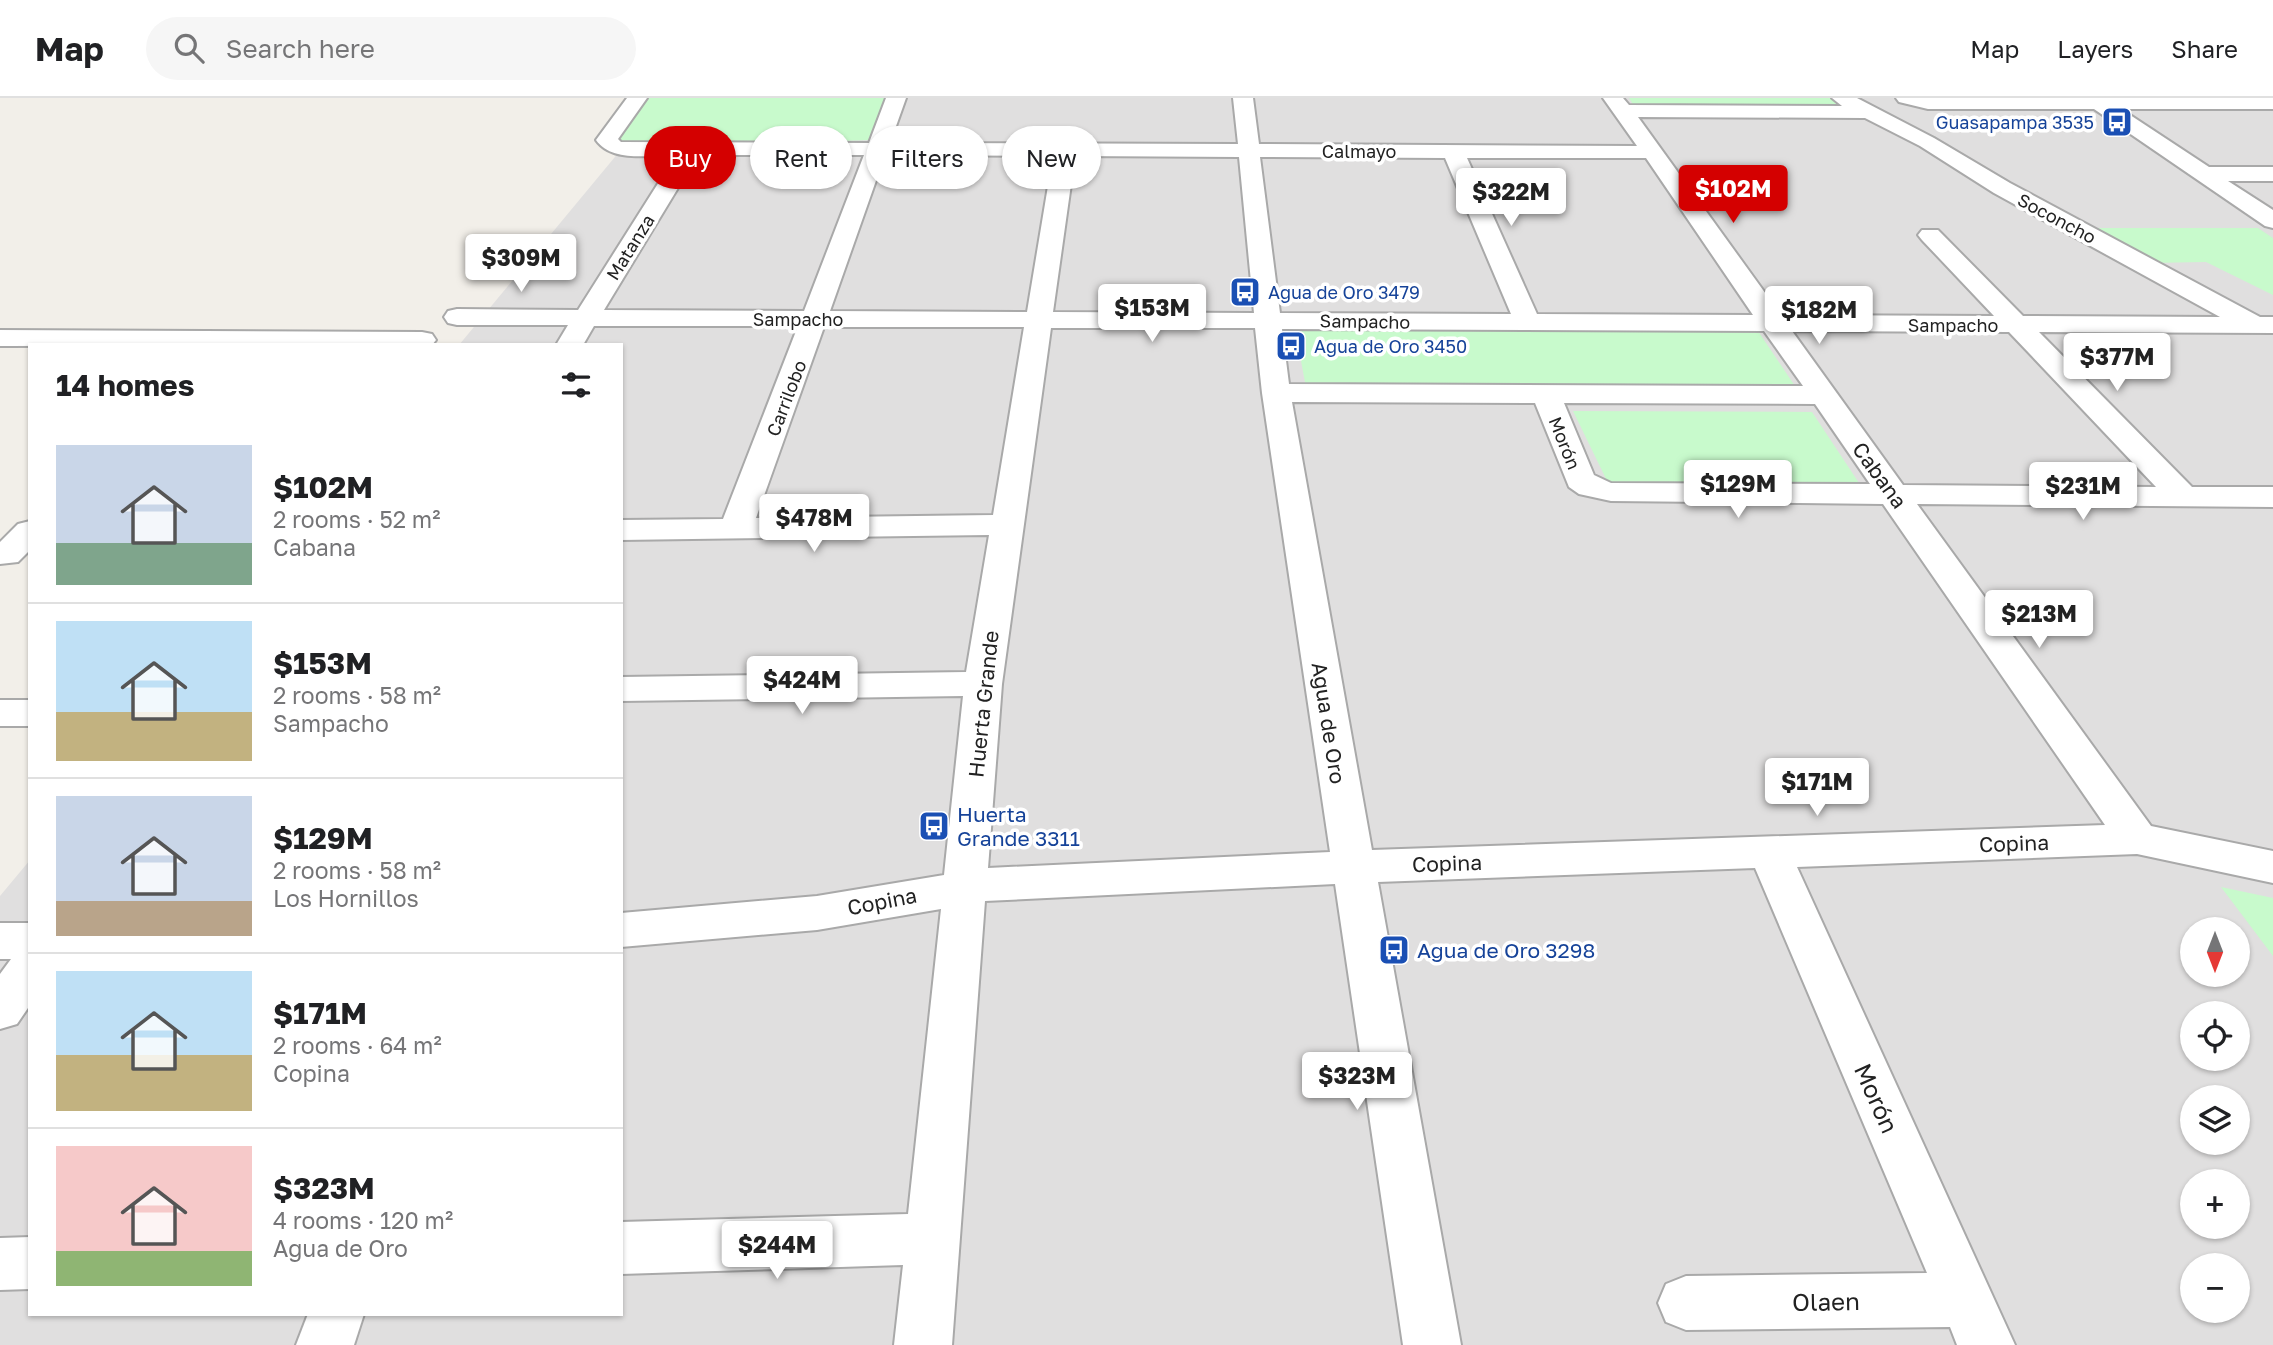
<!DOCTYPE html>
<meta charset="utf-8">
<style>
:root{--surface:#fff;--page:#f6f6f6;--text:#202124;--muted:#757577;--line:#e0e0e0;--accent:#d40000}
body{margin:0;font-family:"Golos Text",sans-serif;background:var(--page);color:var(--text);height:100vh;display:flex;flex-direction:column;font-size:26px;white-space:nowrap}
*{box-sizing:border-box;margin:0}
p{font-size:23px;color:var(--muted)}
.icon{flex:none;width:38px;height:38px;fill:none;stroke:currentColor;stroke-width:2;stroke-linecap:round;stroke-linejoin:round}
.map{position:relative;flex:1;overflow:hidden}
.side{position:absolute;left:28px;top:245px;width:595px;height:973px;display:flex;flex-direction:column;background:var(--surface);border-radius:0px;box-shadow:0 2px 5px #0004}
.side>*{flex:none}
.guide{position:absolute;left:644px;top:28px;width:665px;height:63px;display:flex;gap:14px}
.needle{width:46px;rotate:180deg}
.tools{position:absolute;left:2180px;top:819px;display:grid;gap:14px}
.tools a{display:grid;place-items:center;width:70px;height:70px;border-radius:50%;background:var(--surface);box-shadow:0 2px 5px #0004;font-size:35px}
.price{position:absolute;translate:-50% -60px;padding:0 16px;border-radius:7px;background:#fff;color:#222;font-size:23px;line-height:46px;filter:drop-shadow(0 2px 4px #0008)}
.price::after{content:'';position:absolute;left:50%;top:42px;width:21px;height:16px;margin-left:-10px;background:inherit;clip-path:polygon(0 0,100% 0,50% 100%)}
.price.on{background:var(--accent);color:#fff}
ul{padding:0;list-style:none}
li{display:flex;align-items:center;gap:21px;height:175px;padding:0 28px}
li+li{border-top:2px solid var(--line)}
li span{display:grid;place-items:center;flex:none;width:196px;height:140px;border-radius:0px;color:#555}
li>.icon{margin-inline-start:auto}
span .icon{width:84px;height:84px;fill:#fffc;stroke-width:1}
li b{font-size:30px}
h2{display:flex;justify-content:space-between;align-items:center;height:84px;padding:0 28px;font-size:30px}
.tag{padding:0 24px;border-radius:32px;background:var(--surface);box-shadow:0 2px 5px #0004;font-size:24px;line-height:63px}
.tag.on{background:var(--accent);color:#fff}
header{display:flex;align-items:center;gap:42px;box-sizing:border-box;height:98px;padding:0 35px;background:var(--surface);border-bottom:2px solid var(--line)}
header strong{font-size:33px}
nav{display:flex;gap:38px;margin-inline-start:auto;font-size:24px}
.search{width:490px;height:63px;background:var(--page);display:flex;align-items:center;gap:18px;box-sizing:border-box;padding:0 24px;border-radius:38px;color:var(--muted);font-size:26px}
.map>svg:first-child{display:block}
</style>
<header>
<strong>Map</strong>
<div class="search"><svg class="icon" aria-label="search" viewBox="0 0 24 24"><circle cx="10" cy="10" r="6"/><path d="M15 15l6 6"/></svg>Search here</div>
<nav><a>Map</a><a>Layers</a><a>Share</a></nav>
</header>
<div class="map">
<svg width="2273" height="1247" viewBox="0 0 2273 1247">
<rect width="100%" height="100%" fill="#f2efe9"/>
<path fill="#e0dfdf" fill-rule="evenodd" d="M658 0H2273V1247H0V798L30 762V1216H621V247H459L629 42ZM2193 831H2238V877H2193ZM2193 915H2238V961H2193ZM2193 999H2238V1045H2193ZM2193 1083H2238V1129H2193ZM2193 1167H2238V1213H2193Z"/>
<g fill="#c8facc">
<path d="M646 0H886L870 42 616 50 618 40Z"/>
<path d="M1629 0H1830L1843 7 1827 11H1636Z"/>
<path d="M2092 130H2258L2273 140V197L2206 164 2148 165Z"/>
<path d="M1295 231 1758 233 1801 297 1307 295Z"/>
<path d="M1573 313 1812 314 1863 391 1610 389Z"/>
<path d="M2221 789 2273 800V858Z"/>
</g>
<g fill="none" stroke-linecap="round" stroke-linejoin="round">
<g stroke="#a9a9a9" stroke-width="4">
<g id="minor">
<path d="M627 0H647L618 41 621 44 869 45 886 0H906L890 45 1238 46 1233 0H1253L1259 46 1637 48 1603 0H1623L1629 7 1842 8 1832 0H1857L1934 40 2010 85 2260 219H2273V235L2039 234 2192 389H2273V409L1917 406 2151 728 2273 753V785L2137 756 1797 769 2015 1247H1957L1950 1229 1686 1232 1666 1224 1658 1205 1666 1186 1686 1178 1927 1175 1755 770 1378 784 1461 1247H1403L1335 786 985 803 952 1247H894L903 1167 621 1176V1124L908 1116 941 811 817 832 621 849V815L817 798 944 777 963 598 621 603V579L966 574 989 437 621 442V422L723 421 798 228H594L583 247H556L568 227H457L448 225 444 219 448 213 457 211 578 212 676 57C651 57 612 65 596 42ZM1638 19 1865 20 1920 48 1994 95 2220 219 2023 218 1938 132H1922L1918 137 1922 142 1994 218 1781 217ZM698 57H864L804 213 604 212ZM885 57 1053 58 1027 214 830 213ZM1075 58 1239 59 1254 215 1053 214ZM1260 59 1445 60 1511 216 1280 215ZM1467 60H1646L1753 217 1537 216ZM824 229H1024L993 417 756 420ZM1051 230H1255L1262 295 1330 754 988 770 1002 586ZM1282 231 1764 233 1803 288 1289 286ZM1792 233 2009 234 2156 389 1903 387ZM1292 304 1535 305 1569 389 1579 396 1611 403 1883 406 2105 727 1372 752ZM1564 305 1815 306 1870 386 1611 385 1594 377Z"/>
<path d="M1896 0H2273V11H2121L2209 69H2273V83H2228L2273 112V130L2265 128 2094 11H1928L1899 4Z"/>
<path d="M0 232 422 234 432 236 436 242 432 247 0 248Z"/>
<path d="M30 423V452L18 464 0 466V444L18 426Z"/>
<rect x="0" y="602" width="30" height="26"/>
<path d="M0 825H30V907L17 926 0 931V876L11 861H0Z"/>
<path d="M30 1139V1191L0 1192V1140Z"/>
<path d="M308 1216H364L354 1247H296Z"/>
</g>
</g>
<use href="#minor" fill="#fff" fill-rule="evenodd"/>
</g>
<defs>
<g id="bus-square" transform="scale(1.575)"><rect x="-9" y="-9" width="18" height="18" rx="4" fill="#1a4fb4" stroke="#fff"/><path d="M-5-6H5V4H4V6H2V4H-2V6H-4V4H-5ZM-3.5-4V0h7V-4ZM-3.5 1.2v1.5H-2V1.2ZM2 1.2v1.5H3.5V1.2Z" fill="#fff"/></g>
</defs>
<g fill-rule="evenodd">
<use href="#bus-square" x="2117" y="24"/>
<use href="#bus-square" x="1245" y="194"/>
<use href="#bus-square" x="1291" y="248"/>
<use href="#bus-square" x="934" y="728"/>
<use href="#bus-square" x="1394" y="852"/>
</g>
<g text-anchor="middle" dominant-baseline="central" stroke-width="7" stroke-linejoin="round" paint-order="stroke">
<g font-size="18" fill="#164399" stroke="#fff" text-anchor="start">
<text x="2094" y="24" text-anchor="end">Guasapampa 3535</text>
<text x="1268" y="194">Agua de Oro 3479</text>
<text x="1314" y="248">Agua de Oro 3450</text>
</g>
<g font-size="18" fill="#222" stroke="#fff">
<text x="1359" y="53">Calmayo</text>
<text transform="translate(2057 120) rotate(28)">Soconcho</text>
<text transform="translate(630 149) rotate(-58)">Matanza</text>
<text x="798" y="221">Sampacho</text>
<text transform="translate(1365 223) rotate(1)">Sampacho</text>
<text x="1953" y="227">Sampacho</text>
<text transform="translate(786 300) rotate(-69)">Carrilobo</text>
<text transform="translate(1565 345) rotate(68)">Morón</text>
</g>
<g font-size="21" fill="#222" stroke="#fff">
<text transform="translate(1880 377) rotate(54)">Cabana</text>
<text transform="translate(983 606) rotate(-84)">Huerta Grande</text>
<text transform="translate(1329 625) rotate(81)">Agua de Oro</text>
<text transform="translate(2014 745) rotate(-2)">Copina</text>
<text transform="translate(1447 765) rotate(-2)">Copina</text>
<text transform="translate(882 803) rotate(-11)">Copina</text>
</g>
<g font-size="21" fill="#164399" stroke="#fff" text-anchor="start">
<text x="957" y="716">Huerta<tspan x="957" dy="24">Grande 3311</tspan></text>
<text x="1417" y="852">Agua de Oro 3298</text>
</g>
<g font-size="24" fill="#222" stroke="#fff">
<text transform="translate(1877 1000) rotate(66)">Morón</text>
<text transform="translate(1826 1203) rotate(-1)">Olaen</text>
</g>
</g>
</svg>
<div class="tools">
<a><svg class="needle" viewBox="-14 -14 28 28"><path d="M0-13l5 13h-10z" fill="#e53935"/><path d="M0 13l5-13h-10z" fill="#757577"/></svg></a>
<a><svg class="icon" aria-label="locate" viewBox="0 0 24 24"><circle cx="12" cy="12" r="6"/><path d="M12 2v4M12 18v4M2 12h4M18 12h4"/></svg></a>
<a><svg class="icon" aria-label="layers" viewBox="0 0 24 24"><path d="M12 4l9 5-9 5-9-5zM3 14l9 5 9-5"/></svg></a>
<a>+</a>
<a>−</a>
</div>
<b class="price on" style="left:1733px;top:127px">$102M</b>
<b class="price" style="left:1511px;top:130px">$322M</b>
<b class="price" style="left:521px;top:196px">$309M</b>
<b class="price" style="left:1152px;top:246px">$153M</b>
<b class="price" style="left:1819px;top:248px">$182M</b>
<b class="price" style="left:2117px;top:295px">$377M</b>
<b class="price" style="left:1738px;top:422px">$129M</b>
<b class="price" style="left:2083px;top:424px">$231M</b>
<b class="price" style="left:814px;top:456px">$478M</b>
<b class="price" style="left:2039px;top:552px">$213M</b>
<b class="price" style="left:802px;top:618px">$424M</b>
<b class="price" style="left:1817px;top:720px">$171M</b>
<b class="price" style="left:1357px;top:1014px">$323M</b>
<b class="price" style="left:777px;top:1183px">$244M</b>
<div class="guide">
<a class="tag on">Buy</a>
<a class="tag">Rent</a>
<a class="tag">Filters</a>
<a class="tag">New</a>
</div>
<section class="side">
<h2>14 homes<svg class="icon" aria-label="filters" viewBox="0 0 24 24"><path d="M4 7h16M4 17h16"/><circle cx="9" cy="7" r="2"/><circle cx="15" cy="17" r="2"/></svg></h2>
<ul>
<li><span style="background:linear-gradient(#c9d6e8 70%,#7fa58c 0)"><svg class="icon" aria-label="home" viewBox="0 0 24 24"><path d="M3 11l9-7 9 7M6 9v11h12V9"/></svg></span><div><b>$102M</b><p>2 rooms · 52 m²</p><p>Cabana</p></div></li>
<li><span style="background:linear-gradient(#bfe0f5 65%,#c2b280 0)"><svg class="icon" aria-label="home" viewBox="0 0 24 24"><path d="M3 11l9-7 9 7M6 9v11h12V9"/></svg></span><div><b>$153M</b><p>2 rooms · 58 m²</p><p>Sampacho</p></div></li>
<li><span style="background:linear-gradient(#c9d6e8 75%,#b9a48a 0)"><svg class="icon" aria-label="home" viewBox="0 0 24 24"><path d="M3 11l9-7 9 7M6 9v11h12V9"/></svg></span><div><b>$129M</b><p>2 rooms · 58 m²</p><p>Los Hornillos</p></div></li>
<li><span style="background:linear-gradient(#bfe0f5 60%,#c2b280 0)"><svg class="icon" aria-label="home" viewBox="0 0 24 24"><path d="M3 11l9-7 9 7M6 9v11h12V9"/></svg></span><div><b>$171M</b><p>2 rooms · 64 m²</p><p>Copina</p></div></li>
<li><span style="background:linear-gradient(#f6c9c9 75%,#8fb573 0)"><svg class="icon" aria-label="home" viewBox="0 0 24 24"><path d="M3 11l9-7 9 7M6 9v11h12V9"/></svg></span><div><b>$323M</b><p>4 rooms · 120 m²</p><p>Agua de Oro</p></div></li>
</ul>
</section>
</div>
